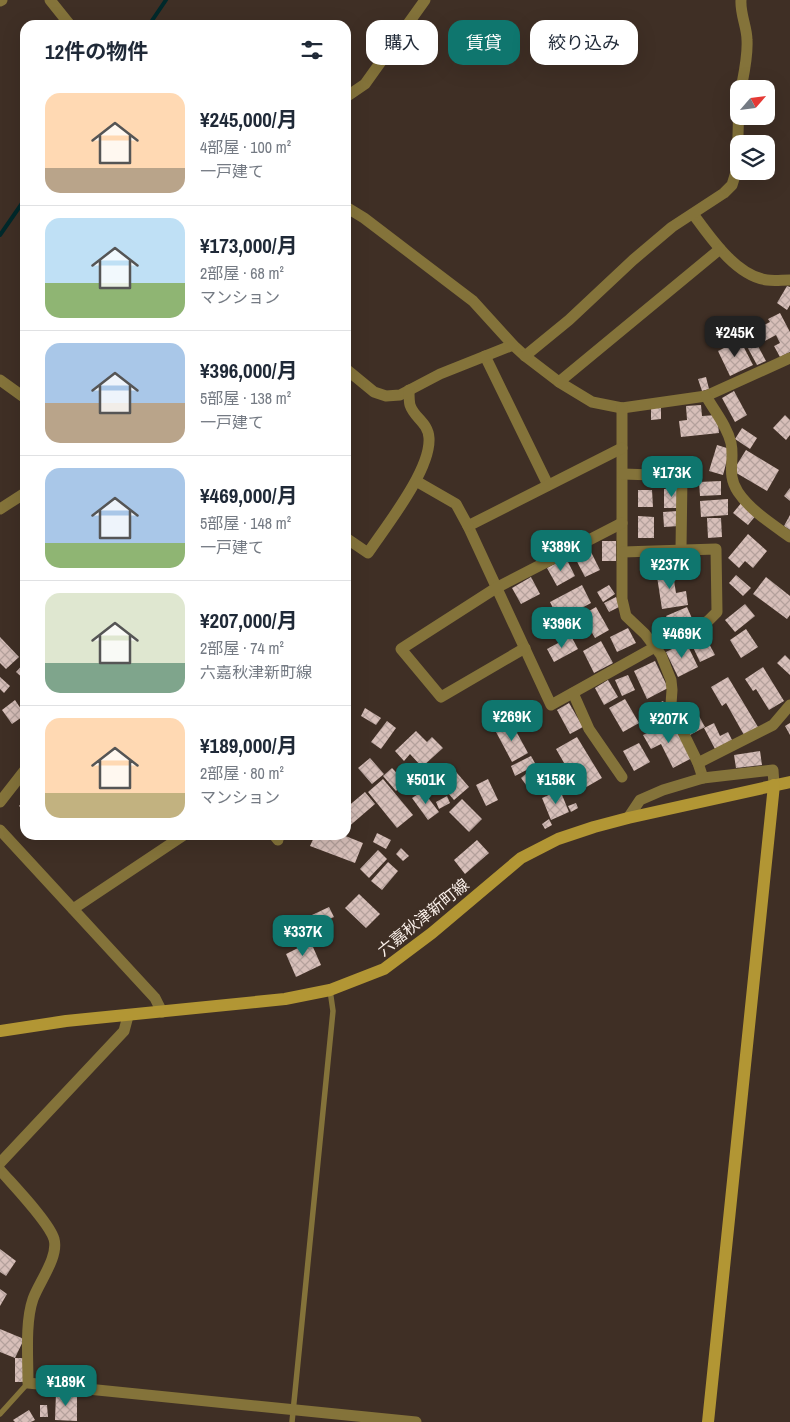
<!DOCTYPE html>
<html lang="ja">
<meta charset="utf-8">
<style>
:root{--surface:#fff;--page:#f6f6f7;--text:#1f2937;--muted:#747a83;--line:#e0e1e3;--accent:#0f766e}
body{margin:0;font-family:"Archivo Narrow","Noto Sans JP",sans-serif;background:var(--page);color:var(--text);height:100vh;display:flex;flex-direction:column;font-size:19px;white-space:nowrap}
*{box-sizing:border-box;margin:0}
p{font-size:16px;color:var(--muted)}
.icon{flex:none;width:28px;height:28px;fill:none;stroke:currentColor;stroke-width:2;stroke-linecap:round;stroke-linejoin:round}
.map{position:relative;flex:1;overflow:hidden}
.panel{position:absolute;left:20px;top:20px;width:331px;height:820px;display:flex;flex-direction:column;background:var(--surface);border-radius:15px;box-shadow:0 5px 20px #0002}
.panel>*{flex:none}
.top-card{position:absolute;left:366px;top:20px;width:349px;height:45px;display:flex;gap:10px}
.needle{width:32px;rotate:62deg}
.fabs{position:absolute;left:730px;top:80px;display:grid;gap:10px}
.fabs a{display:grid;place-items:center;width:45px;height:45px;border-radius:10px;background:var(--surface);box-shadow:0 5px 20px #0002;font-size:25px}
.price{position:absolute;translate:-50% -42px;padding:0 11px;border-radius:10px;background:var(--accent);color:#fff;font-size:16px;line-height:32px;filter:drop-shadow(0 1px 2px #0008)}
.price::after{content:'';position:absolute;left:50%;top:30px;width:15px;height:11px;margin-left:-8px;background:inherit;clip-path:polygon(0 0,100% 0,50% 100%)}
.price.current{background:#222;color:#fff}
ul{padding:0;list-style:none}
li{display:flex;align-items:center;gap:15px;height:125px;padding:0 25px}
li+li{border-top:1px solid var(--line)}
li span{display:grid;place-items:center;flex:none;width:140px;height:100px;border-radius:15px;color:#555}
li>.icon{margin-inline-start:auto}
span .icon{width:60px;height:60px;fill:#fffc;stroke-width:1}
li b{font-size:21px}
h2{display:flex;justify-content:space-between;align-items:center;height:60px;padding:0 25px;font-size:21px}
.tag{padding:0 18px;border-radius:15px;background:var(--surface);box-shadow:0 5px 20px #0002;font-size:18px;line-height:45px}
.tag.current{background:var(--accent);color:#fff}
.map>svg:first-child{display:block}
</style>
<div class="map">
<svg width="790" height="1422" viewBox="0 0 790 1422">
<defs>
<pattern id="building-cross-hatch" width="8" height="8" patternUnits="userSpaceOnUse" patternTransform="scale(1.25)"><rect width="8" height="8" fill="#d7bfb9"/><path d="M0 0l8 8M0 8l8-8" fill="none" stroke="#b4a19c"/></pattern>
</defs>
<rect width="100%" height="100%" fill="#3f2f25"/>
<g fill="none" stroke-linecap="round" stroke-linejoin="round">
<g stroke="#00292b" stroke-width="4">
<path d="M149 25 166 0"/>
<path d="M0 235 25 199"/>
</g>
</g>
<g fill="url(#building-cross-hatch)">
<path d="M787 286 790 287V305L787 310 777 303Z"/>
<path d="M780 313 790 332V352L780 357 774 346 780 343 776 335 761 343 754 330 770 322 768 319Z"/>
<path d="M752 335 766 361 757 365 743 339Z"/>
<path d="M740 340 753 365 730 376 718 351Z"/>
<path d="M706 377 709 389 702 391 698 379Z"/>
<path d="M734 391 747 415 735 422 722 398Z"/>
<path d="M701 405 702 416 717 415 719 433 681 437 679 421 687 420 686 406Z"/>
<path d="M661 406V419L651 420V407Z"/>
<path d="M785 415 790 420V435L786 440 773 428Z"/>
<path d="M742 428 757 438 750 449 735 439Z"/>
<path d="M717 445 730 449 723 475 709 471Z"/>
<path d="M746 450 779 470 767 491 733 471Z"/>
<path d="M721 481V495L700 496 699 482Z"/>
<path d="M679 488V508H664V489Z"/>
<path d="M790 488V501L784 496Z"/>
<path d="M638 490H652L653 507H638Z"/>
<path d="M728 499V515L701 517 700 501Z"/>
<path d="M742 502 757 514 748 525 733 513Z"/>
<path d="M678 511 679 526 664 527 663 512Z"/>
<path d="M790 515V530L784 526Z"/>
<path d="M638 516 654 517V538H638Z"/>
<path d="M707 518H721L722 537 708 538Z"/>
<path d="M748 534 767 551 753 568 745 561 739 568 728 558Z"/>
<rect x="602" y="541" width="14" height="20"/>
<path d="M588 546 600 570 585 577 573 554Z"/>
<path d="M566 558 575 576 557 586 547 568Z"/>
<path d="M672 568 676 593 686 591 688 605 662 609 656 570Z"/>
<path d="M736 575 751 588 743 596 729 583Z"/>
<path d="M531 577 540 594 521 604 512 588Z"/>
<path d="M766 577 790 596V615L787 619 753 594Z"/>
<path d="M582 585 591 603 559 620 550 602Z"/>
<path d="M609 585 615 594 603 602 597 592Z"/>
<path d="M616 597 621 606 609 612 604 603Z"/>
<path d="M745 604 755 616 735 632 725 620Z"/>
<path d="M596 607 609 630 595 638 582 615Z"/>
<path d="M687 607 694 623 673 632 666 616Z"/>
<path d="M628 628 636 643 617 652 610 637Z"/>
<path d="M746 629 758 647 741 658 730 640Z"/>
<path d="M571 636 578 649 554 662 547 649Z"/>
<path d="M705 636 715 655 700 662 691 643Z"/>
<path d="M0 637 19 657 6 669 0 663Z"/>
<path d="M601 641 613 663 594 673 583 651Z"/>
<path d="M686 642 698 667 678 677 666 652Z"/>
<path d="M785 655 790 660V675L777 663Z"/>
<path d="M655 661 668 688 647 699 634 671Z"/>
<path d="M25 662V680L16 672Z"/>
<path d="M763 667 784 701 769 710 756 689 753 691 745 679Z"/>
<path d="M628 675 635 690 622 696 615 680Z"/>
<path d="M0 677 10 686 4 693 0 689Z"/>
<path d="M728 677 758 727 744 735 726 703 722 706 711 687Z"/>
<path d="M608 680 618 697 604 705 595 688Z"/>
<path d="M625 699 639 723 623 732 609 708Z"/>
<path d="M15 700 25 715 12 724 2 710Z"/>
<path d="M663 701 671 716 649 726 642 711Z"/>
<path d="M569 703 583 727 570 734 557 710Z"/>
<path d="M365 708 381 718 376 725 361 716Z"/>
<path d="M695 709 705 727 690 735 680 718Z"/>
<path d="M387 721 396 728 381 749 371 742Z"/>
<path d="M511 722 528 753 512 762 495 730Z"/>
<path d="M669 722 673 730 677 728 692 758 673 768 661 744 651 749 643 735Z"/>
<path d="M714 723 720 736 728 732 732 740 715 749 704 728Z"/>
<path d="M790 723V735L785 726Z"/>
<path d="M416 731 427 742 432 737 443 748 422 767 410 754 404 761 395 751Z"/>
<path d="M577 737 602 778 576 793 567 777 571 775 556 749Z"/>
<path d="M639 743 650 762 634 771 623 751Z"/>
<path d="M760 751 762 765 736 768 734 755Z"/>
<path d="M531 756 536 765 515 776 511 766Z"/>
<path d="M370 758 384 774 372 784 358 768Z"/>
<path d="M539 763 548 774 529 789 521 778Z"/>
<path d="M451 766 469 787 454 800 436 779Z"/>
<path d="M392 768 405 782 396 791 383 776Z"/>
<path d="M383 779 413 815 397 828 368 792Z"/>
<path d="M488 779 498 800 486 806 476 785Z"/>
<path d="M560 790 569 812 551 820 542 798Z"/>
<path d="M423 791 439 812 428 820 412 798Z"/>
<path d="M365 792 375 804 346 829V808Z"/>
<path d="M447 796 450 803 439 809 436 802Z"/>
<path d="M25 799V811L19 806Z"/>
<path d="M462 799 482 819 469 832 449 812Z"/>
<path d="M576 803 578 808 571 812 568 806Z"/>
<path d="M549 819 552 825 545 829 542 824Z"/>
<path d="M377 833 391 840 386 849 373 842Z"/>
<path d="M315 835H343L363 843 355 863 310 846Z"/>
<path d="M477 840 489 853 465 874 454 860Z"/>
<path d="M401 848 409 856 403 861 396 854Z"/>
<path d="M378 850 387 859 369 878 360 869Z"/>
<path d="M388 862 398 871 382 890 371 881Z"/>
<path d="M359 894 380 914 366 928 345 908Z"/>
<path d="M329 907 334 917 317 925 312 915Z"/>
<path d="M308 936 321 965 296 977 286 954 298 948 295 942Z"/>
<path d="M0 1249 16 1261 6 1276 0 1272Z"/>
<path d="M0 1289 7 1294 0 1306Z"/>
<path d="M0 1329 24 1339 15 1358 0 1352Z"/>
<rect x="15" y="1358" width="8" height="24"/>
<path d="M56 1393H77V1421L55 1420Z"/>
<path d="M40 1405H47L48 1417H40Z"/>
<path d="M29 1410 35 1420 31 1422H15L13 1420Z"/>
</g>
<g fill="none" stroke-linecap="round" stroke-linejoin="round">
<g stroke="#84733a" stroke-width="5.5">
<path d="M0 1414 28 1383"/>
<path d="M292 1422 333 1011 330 990"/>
</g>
<g stroke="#84733a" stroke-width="11">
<path d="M50 0 70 25"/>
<path d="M741 0C740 14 747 27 747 40 748 56 744 73 741 89"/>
<path d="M0 1 2 0"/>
<path d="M346 97 365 84 425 0"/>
<path d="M346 207 364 218 473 301 513 345 525 356 559 382 592 402 622 408 706 396 790 358"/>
<path d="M693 214C710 237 736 276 767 280 774 281 782 280 790 280"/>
<path d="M485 356 548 485"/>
<path d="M525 356 569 320 633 260 672 227 724 193 732 185 737 169 739 101"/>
<path d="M346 369 374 392 386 396 400 395 440 374 513 345"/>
<path d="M0 380 25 398"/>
<path d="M559 382 720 249"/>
<path d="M706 396C715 412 727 426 731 443 735 461 726 474 738 492 750 510 772 524 790 537"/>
<path d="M622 408V599L626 616 645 634 661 655 671 680 672 690 671 704 675 716 698 763 703 778"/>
<path d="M622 448 468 526 551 705 655 647 708 621 717 612 716 549 623 552"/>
<path d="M623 474 682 476 681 549"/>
<path d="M416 481 456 504 468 526"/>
<path d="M0 509 25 493"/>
<path d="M346 538 368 553C386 526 431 470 429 438 428 422 414 418 410 405 409 401 409 394 409 390"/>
<path d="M525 648 441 697 401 649 496 588 622 523"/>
<path d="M573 693 589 729 622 777"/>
<path d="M698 763 773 725 790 705"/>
<path d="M0 802 25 770"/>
<path d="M628 818 640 800 663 790 703 778 773 770 774 785"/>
<path d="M0 830 155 998 162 1012"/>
<path d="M274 835 278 840"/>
<path d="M73 909 184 835"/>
<path d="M0 1163 124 1031 128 1016"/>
<path d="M0 1170C13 1185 49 1222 54 1239 59 1257 39 1282 33 1299 25 1322 28 1357 28 1383L416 1422"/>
</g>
<g stroke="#b29634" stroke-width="12">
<path d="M0 1031 66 1021 285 999 330 990 384 969 432 933 521 858 558 839 594 827 628 818 790 782"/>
<path d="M708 1422 774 785"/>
</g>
</g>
<g text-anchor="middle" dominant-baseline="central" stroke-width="5" stroke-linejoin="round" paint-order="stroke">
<g font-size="16" fill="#faefe9" stroke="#3f2f25">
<text transform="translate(423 917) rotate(-39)">六嘉秋津新町線</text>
</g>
</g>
</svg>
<div class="fabs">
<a><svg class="needle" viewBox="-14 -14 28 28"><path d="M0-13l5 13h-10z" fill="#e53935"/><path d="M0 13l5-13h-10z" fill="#747a83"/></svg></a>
<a><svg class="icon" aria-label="layers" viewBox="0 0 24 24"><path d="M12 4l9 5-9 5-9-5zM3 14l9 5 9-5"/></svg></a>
</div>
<b class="price current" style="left:735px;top:358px">¥245K</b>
<b class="price" style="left:672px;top:498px">¥173K</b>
<b class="price" style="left:561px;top:572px">¥389K</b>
<b class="price" style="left:670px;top:590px">¥237K</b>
<b class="price" style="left:562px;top:649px">¥396K</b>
<b class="price" style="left:682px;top:659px">¥469K</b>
<b class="price" style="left:512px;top:742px">¥269K</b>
<b class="price" style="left:669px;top:744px">¥207K</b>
<b class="price" style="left:426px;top:805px">¥501K</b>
<b class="price" style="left:556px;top:805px">¥158K</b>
<b class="price" style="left:303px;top:957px">¥337K</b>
<b class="price" style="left:66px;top:1407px">¥189K</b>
<div class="top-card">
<a class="tag">購入</a>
<a class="tag current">賃貸</a>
<a class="tag">絞り込み</a>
</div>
<section class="panel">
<h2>12件の物件<svg class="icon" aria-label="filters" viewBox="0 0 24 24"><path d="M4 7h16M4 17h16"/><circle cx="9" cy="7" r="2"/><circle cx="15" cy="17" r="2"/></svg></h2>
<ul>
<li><span style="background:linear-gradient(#ffd9b3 75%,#b9a48a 0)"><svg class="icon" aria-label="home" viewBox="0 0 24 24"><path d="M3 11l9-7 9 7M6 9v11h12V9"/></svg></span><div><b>¥245,000/月</b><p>4部屋 · 100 m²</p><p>一戸建て</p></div></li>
<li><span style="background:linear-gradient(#bfe0f5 65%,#8fb573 0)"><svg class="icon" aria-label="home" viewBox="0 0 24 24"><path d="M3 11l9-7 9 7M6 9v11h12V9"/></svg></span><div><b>¥173,000/月</b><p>2部屋 · 68 m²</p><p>マンション</p></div></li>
<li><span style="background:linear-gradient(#a9c7e8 60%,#b9a48a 0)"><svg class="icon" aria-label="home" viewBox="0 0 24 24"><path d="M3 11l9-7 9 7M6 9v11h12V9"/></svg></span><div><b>¥396,000/月</b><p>5部屋 · 138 m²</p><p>一戸建て</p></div></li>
<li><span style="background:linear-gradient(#a9c7e8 75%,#8fb573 0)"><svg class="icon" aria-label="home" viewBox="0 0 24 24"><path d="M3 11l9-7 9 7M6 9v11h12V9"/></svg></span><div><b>¥469,000/月</b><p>5部屋 · 148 m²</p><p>一戸建て</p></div></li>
<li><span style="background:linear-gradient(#dfe7d0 70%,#7fa58c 0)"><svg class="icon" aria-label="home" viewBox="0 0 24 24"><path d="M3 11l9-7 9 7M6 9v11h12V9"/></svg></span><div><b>¥207,000/月</b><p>2部屋 · 74 m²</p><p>六嘉秋津新町線</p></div></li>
<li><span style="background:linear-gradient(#ffd9b3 75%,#c2b280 0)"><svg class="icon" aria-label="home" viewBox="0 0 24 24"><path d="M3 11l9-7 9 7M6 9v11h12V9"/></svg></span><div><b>¥189,000/月</b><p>2部屋 · 80 m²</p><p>マンション</p></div></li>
</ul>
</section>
</div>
